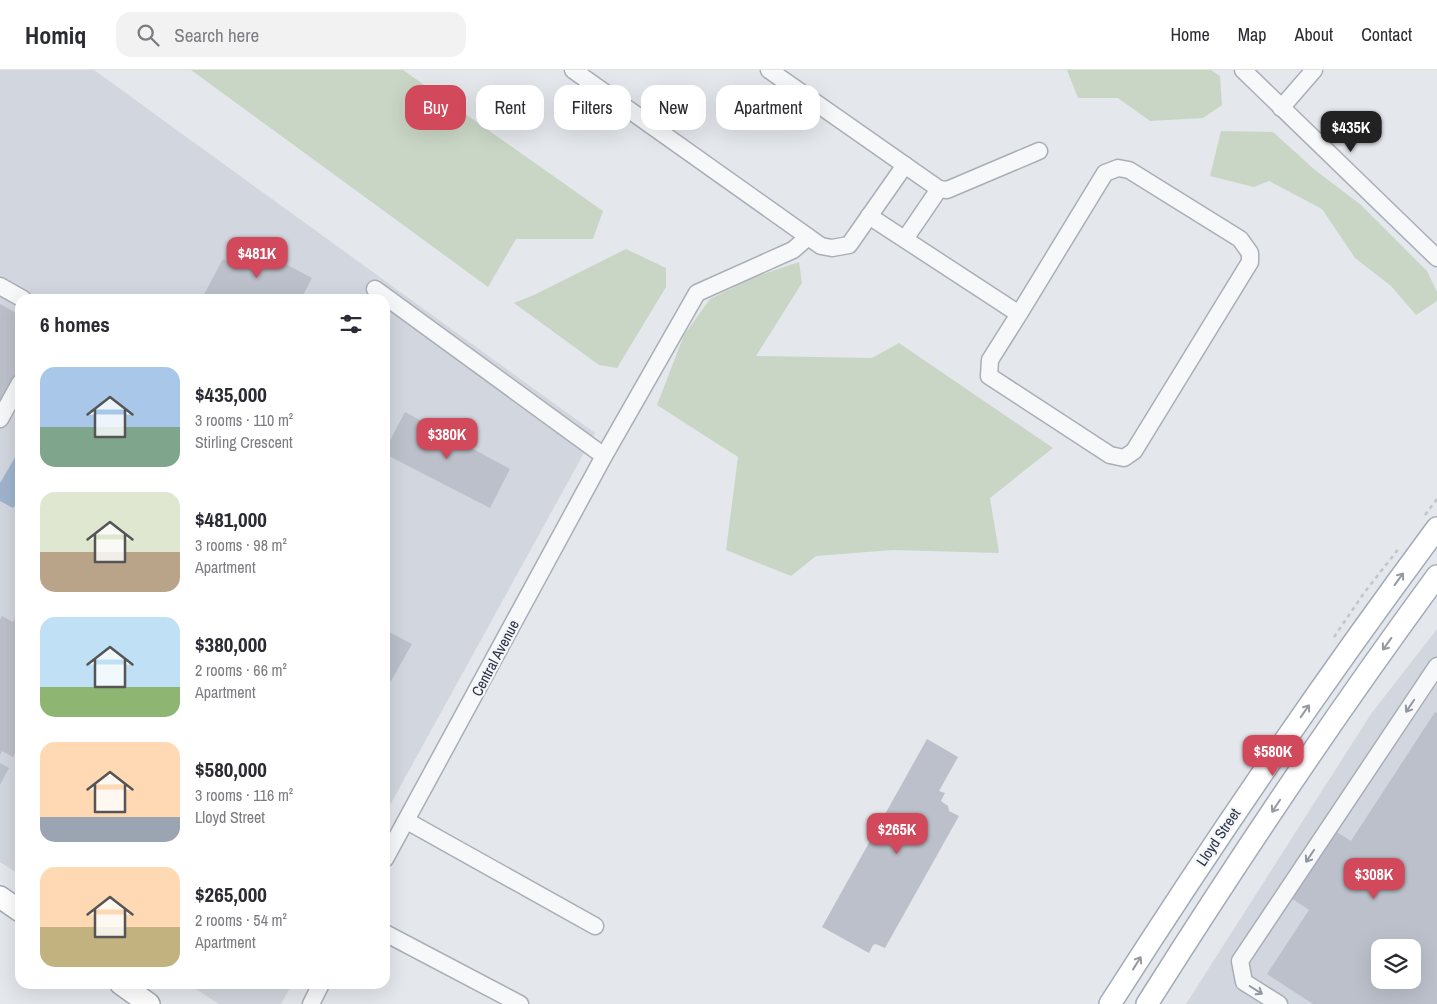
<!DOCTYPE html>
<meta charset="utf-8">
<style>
:root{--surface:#fff;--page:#f2f2f3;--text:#2b2b33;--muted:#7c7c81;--line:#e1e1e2;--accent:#d1495b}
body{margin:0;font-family:"Archivo Narrow",sans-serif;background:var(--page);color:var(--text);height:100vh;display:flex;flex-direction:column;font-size:19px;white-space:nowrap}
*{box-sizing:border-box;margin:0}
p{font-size:16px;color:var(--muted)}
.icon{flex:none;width:28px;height:28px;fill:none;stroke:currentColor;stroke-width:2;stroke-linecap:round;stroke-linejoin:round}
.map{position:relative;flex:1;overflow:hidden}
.details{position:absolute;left:15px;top:224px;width:375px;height:695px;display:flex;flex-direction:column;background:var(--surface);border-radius:15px;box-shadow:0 5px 20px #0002}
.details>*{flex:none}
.banner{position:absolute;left:405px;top:15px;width:475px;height:45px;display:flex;gap:10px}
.controls{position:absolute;left:1371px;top:869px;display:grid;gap:10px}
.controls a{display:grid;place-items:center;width:50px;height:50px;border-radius:10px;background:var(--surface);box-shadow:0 5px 20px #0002;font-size:25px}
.price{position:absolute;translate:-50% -42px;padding:0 11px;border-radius:10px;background:var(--accent);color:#fff;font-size:16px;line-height:32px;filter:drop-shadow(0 1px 2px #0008)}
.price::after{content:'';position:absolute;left:50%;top:30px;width:15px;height:11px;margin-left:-8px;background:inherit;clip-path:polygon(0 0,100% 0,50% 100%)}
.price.on{background:#222;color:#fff}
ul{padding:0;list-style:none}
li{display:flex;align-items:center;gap:15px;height:125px;padding:0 25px}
li span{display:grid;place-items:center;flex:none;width:140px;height:100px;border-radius:15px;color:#555}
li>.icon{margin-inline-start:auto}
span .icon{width:60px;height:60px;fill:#fffc;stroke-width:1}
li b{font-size:21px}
h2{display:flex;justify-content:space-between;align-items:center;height:60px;padding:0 25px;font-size:21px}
.chip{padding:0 18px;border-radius:15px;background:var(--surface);box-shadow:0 5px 20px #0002;font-size:18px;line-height:45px}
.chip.on{background:var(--accent);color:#fff}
header{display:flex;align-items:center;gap:30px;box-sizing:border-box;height:70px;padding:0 25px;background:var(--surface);border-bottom:1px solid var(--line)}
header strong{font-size:24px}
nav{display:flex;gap:28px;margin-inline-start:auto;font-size:18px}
.search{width:350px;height:45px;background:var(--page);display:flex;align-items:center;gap:12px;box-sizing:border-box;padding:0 18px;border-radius:15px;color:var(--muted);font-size:19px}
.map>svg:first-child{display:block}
</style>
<header>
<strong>Homiq</strong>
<div class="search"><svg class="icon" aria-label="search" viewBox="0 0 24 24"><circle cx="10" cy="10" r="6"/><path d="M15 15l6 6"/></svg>Search here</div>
<nav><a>Home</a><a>Map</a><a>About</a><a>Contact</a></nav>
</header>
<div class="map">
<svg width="1437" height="934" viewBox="0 0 1437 934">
<rect width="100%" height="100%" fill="#e4e7ec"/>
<g fill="#d2d6de" fill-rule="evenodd">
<path d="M0 0H94L595 363 385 744V229H20V805L0 792Z"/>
<path d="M1437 559V934H1186L1371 644ZM1380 878H1412V910H1380Z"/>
<path d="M188 914H292L281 934H219Z"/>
</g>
<g fill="#c9d6c5">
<path d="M191 0H403L603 141 593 169H516L488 217Z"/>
<path d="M1067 0H1211L1220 6 1222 35 1203 48 1150 51 1118 28H1078Z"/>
<path d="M1221 61 1273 62 1315 100 1361 135 1427 201 1437 222V231L1416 245 1391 216 1355 188 1322 139 1269 111 1254 117 1210 106Z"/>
<path d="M626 179 666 198V217L617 298 599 295 514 233 534 225Z"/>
<path d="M799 192 802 213 756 286 872 288 899 273 1053 378 990 428 999 483 893 480 816 486 791 506 726 480 738 387 657 335 684 265 710 229 755 207Z"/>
</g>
<path fill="#9fb4cc" d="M20 379V430L13 438 0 431V413Z"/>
<g fill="#bbc0ca" fill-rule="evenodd">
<path d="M250 175 312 208 301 229 202 228 223 189 238 197Z"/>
<path d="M0 234 20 245V302L0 338Z"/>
<path d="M405 342 510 399 490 438 385 384V380Z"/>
<path d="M18 544 20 545V674L13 687 2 681 0 685V550L2 546 13 552Z"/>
<path d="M385 560 412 574 391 611 385 608Z"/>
<path d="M1435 642 1437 643V934H1313L1267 904 1309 840 1291 828 1335 761 1351 771ZM1380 878H1412V910H1380Z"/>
<path d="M927 669 958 687 939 721 945 723 941 731 948 736 949 741 959 746 885 878 876 874 873 875 869 883 822 857Z"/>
<path d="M0 693 9 698 0 715Z"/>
</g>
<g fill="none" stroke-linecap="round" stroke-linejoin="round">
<g stroke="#a9aeb7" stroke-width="19">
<g id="minor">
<path d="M573 0 821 176 832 178 849 175 905 95"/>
<path d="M769 0 939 119 947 120 1039 81"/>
<path d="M1243 0 1437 188"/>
<path d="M1281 38 1314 0"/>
<path d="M869 146 1019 244 990 290 989 306 1110 385 1124 388 1134 381 1250 192V183L1240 169 1129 100 1118 98 1105 103 1019 244"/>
<path d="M905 169 939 119"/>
<path d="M0 216 23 229"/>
<path d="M375 219 604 386"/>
<path d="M0 349 20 313"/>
<path d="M407 751 595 856"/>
<path d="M385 789 604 386 697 223 793 180 808 167"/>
<path d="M385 863 520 934"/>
<path d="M311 934 321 914"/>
<path d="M1279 934 1244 912 1240 891 1437 596"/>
</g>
</g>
<g stroke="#a3abb8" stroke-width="24">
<g id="major">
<path d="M0 827 20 841"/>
<path d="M121 914 149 934"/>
<path d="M1110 934C1214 771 1322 613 1437 458"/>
<path d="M1147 934C1239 788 1335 645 1437 506"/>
</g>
</g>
<g stroke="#c2c5cb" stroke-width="2.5" stroke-dasharray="4 4" stroke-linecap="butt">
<path d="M1425 445 1437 429"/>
<path d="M1334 567 1364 523 1400 477"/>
</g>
<use href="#minor" stroke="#f7f8fa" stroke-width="16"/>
<use href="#major" stroke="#fff" stroke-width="21"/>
</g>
<defs><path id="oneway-shaft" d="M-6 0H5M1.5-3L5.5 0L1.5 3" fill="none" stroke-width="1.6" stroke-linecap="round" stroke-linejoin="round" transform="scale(1.25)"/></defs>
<g stroke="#959aa2">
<use href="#oneway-shaft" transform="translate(1399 509) rotate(-54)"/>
<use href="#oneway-shaft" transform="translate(1387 574) rotate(126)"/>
<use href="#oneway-shaft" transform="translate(1305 641) rotate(-55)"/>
<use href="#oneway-shaft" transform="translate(1276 736) rotate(124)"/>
<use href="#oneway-shaft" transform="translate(1137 893) rotate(-58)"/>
</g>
<g stroke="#9196a0">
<use href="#oneway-shaft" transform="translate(1410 636) rotate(124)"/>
<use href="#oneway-shaft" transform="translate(1310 786) rotate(124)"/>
<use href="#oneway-shaft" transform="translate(1256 920) rotate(32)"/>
</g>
<g text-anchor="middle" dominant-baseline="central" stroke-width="4.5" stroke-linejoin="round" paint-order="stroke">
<g font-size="15" fill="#2b3445" stroke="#f4f6f9">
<text transform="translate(495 588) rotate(-62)">Central Avenue</text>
<text transform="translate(1218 767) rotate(-56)">Lloyd Street</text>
</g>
</g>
</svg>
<div class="controls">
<a><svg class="icon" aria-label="layers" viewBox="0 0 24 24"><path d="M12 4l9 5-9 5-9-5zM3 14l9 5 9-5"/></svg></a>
</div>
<b class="price on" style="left:1351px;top:83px">$435K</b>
<b class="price" style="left:257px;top:209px">$481K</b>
<b class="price" style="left:447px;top:390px">$380K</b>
<b class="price" style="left:1273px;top:707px">$580K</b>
<b class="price" style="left:897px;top:785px">$265K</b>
<b class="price" style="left:1374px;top:830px">$308K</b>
<div class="banner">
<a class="chip on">Buy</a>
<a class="chip">Rent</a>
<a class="chip">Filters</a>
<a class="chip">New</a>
<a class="chip">Apartment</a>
</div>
<section class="details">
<h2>6 homes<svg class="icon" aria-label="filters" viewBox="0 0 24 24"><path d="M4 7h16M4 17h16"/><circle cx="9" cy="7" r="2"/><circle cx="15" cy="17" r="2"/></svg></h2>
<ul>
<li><span style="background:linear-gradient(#a9c7e8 60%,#7fa58c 0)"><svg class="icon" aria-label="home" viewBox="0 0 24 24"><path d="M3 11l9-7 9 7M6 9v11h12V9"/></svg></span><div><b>$435,000</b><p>3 rooms · 110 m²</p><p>Stirling Crescent</p></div></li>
<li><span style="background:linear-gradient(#dfe7d0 60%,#b9a48a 0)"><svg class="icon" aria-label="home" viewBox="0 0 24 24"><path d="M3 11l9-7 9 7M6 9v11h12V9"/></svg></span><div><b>$481,000</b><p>3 rooms · 98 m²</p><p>Apartment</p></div></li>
<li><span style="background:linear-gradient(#bfe0f5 70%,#8fb573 0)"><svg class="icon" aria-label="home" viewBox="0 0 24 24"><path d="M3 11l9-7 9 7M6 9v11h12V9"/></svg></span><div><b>$380,000</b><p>2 rooms · 66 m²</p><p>Apartment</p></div></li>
<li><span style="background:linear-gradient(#ffd9b3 75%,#9aa5b1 0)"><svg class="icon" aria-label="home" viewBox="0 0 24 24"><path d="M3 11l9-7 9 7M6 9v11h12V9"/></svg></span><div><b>$580,000</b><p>3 rooms · 116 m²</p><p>Lloyd Street</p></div></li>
<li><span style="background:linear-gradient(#ffd9b3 60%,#c2b280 0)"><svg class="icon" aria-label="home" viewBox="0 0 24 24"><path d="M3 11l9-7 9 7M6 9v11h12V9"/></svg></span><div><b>$265,000</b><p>2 rooms · 54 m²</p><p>Apartment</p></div></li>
</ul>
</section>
</div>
